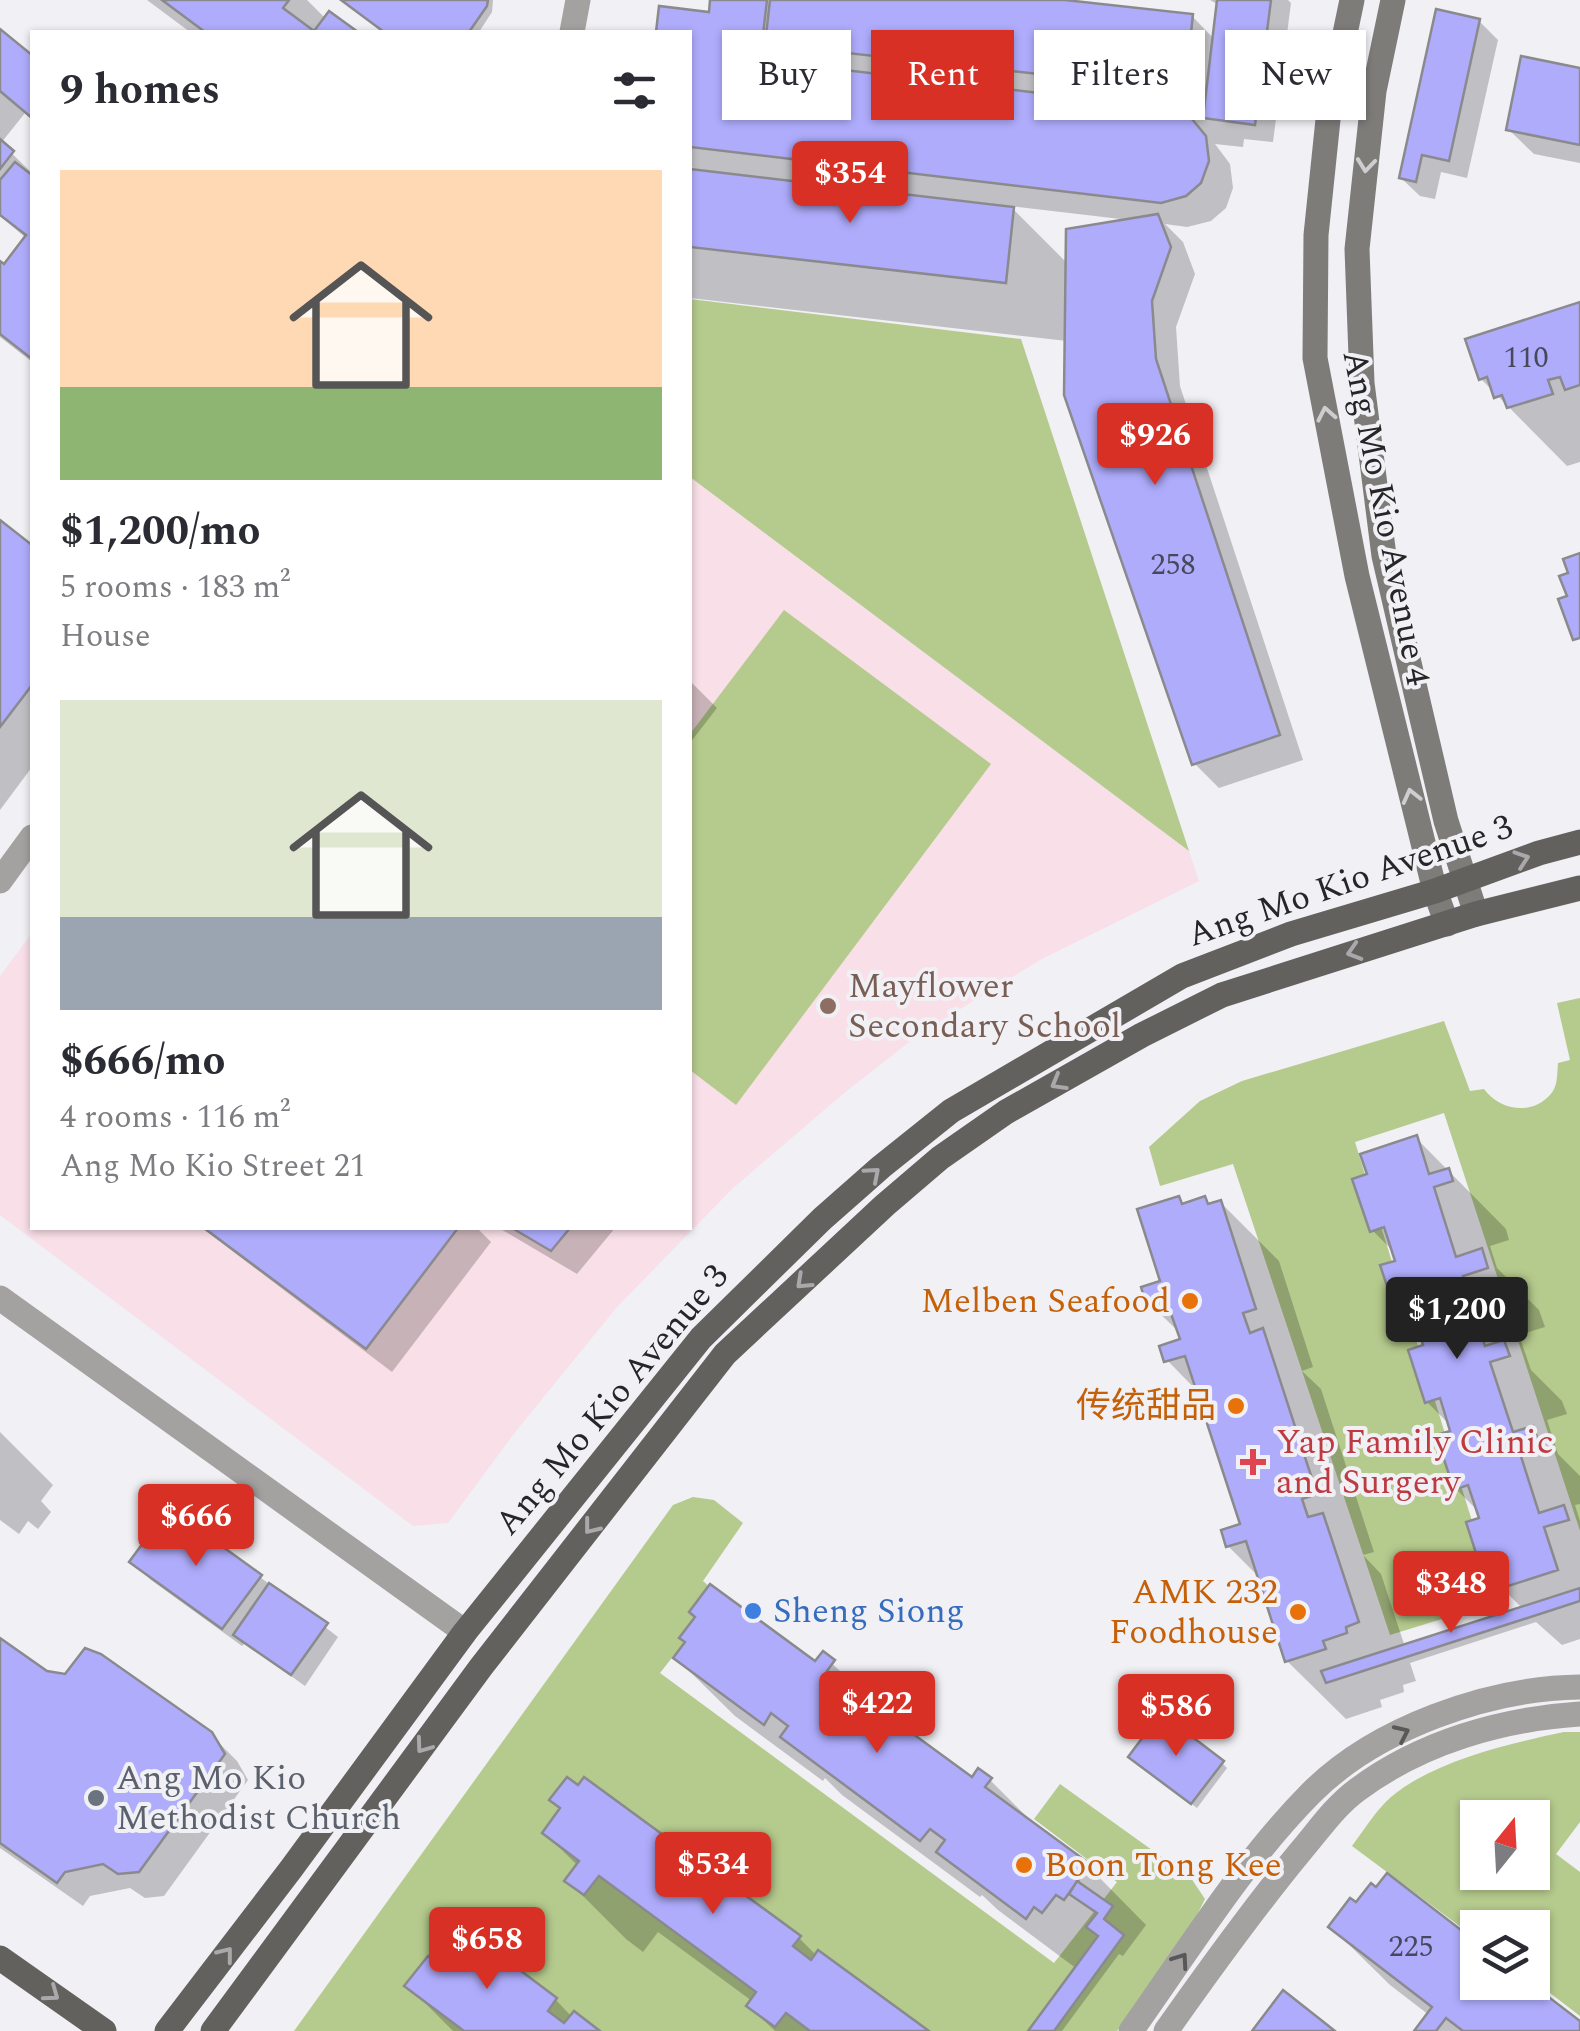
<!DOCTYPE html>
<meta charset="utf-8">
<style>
:root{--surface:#fff;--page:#f2f2f3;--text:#2b2b33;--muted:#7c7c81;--accent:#d93025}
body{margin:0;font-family:Spectral,"Noto Sans SC",serif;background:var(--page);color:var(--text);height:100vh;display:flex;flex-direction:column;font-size:38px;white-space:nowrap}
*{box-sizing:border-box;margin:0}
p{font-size:32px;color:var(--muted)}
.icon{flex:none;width:55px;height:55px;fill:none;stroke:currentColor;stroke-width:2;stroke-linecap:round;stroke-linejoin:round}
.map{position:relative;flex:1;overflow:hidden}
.side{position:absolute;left:30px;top:30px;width:662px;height:1200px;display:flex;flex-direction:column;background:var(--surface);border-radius:0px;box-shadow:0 2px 8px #0004}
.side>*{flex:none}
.guide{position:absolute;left:722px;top:30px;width:708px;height:90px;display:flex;gap:20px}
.needle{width:65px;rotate:18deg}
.tools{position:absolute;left:1460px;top:1800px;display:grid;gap:20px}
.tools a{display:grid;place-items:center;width:90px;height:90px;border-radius:0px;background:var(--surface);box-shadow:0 2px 8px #0004;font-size:50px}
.price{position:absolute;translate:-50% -85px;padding:0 22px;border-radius:10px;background:var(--accent);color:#fff;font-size:32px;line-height:65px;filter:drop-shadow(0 2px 5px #0008)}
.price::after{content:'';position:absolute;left:50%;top:60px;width:30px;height:22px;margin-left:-15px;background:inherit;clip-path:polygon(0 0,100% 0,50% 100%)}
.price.on{background:#222;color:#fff}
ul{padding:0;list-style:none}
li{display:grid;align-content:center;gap:20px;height:530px;padding:0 30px}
li span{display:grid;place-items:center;height:310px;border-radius:0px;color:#555}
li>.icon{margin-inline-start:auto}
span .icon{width:180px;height:180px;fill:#fffc;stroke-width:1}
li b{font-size:42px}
h2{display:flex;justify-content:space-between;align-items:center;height:120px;padding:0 30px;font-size:42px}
.chip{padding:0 35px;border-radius:0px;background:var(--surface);box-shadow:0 2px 8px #0004;font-size:35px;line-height:90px}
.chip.on{background:var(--accent);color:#fff}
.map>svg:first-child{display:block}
</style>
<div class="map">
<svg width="1580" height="2031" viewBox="0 0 1580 2031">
<rect width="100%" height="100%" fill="#f0f0f5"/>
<path fill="#f9dfe7" d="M690 477 1189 851 1199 881 1040 960 918 1035 843 1094 732 1189 617 1307 516 1431 448 1523 413 1526 0 1215V976L32 933V1228H690Z"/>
<g fill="#b5ca8d" fill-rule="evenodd">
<path d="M690 299 1021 339 1189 851 690 477Z"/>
<path d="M784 610 991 764 736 1105 690 1070V734Z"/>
<path d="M1580 998V1531L1444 1113 1355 1142 1497 1602 1390 1635 1233 1164 1160 1186 1149 1147 1200 1101 1242 1081 1444 1021 1470 1091 1484 1089C1499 1110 1531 1116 1550 1095 1558 1087 1557 1074 1558 1063L1570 1060 1557 1003Z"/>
<path d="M693 1497 714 1500 743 1523 703 1581 720 1596 660 1673 1054 1963 1117 1882 1034 1819 1060 1784 1191 1878 1205 1899 1193 1923 1117 2031H929L819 1950 811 1960 793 1946 800 1936 584 1777 578 1785 550 1800 560 1808 542 1833 579 1861 565 1881 599 1876 756 1992 746 2006 774 2027 786 2013 810 2031H600L574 2011 564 2023 548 2011 557 1998 468 1931 456 1946 449 1942 434 1961 427 1956 405 1986 464 2031H294L673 1505Z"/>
<path d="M1564 1732H1580V1822L1556 1854 1580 1872V2016L1533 1980 1532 1928H1478L1477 1939 1352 1846C1364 1830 1376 1810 1391 1797 1433 1761 1511 1743 1564 1732ZM1478 1818H1532V1872H1478Z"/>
</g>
<g fill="#0003" fill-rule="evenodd">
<path d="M147 0H307L326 19 330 15 354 32H190Z"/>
<path d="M343 0H493L492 12 479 32H386Z"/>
<path d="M713 0H1042L1192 16 1215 40 1219 5 1210 0H1288L1291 3 1273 142 1244 139 1243 147 1215 144 1230 164 1233 188 1226 208 1211 221 1187 227 1165 224 1183 242 1195 274 1176 327 1180 386 1303 760 1219 788 1194 763 1067 341 690 298V172L701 173 690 166V32H659L661 9 711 14ZM1010 206 1129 220 1068 264Z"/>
<path d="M1479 21 1498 40 1467 178 1441 172 1435 199 1420 196 1401 178Z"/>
<path d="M0 32 32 59V120L25 113 1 143 32 173V362L0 337V264L4 267 26 238 0 216Z"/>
<path d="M1580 70V163L1534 154 1508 129Z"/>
<path d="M1580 304V462L1567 466 1481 379Z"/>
<path d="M0 523 32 548V767L0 810Z"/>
<path d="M690 681 717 708 690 743Z"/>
<path d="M1416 1138 1506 1229 1509 1240 1490 1246 1497 1268 1539 1310 1545 1327 1519 1335 1531 1370 1562 1401 1567 1414 1547 1420 1558 1454 1580 1476V1504L1575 1505 1580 1521V1639L1562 1645 1536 1622 1410 1663 1416 1681 1403 1685 1404 1692 1380 1700 1382 1707 1346 1719 1287 1661 1260 1578 1228 1546 1243 1525 1200 1394 1167 1360 1183 1341 1181 1334 1148 1302 1163 1282 1178 1199 1185 1206 1205 1199 1211 1206 1220 1202 1279 1261 1313 1367 1302 1371 1321 1389 1374 1552 1363 1555 1381 1574 1405 1647 1522 1608 1484 1570 1479 1512 1456 1489 1452 1427 1427 1402 1423 1339 1399 1315 1398 1262 1396 1254 1372 1230 1370 1176Z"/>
<path d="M202 1228H477L491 1242 392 1372Z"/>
<path d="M499 1228H615L577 1274Z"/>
<path d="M0 1432 53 1485 41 1501 51 1512 38 1529 28 1521 19 1534 0 1520Z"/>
<path d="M132 1561 260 1577 338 1637 305 1686 245 1643 242 1646 151 1580Z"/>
<path d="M0 1643 46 1674 210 1734 237 1761 248 1780 164 1896 145 1898 130 1888 90 1896 83 1906 0 1848Z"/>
<path d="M823 1655 892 1720 972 1780H990L1043 1833 1088 1866 1146 1925 1123 1956 1119 1954 1062 2031H1031L1077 1969 998 1910 982 1895 980 1897 842 1795 825 1778 823 1781 735 1716 676 1658 815 1665Z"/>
<path d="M1136 1762 1222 1763 1227 1768 1197 1808Z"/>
<path d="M545 1833 799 1938 817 1956 925 2031H775L749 2006 752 2001 658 1932 643 1952 626 1939 567 1880 578 1866Z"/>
<path d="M1331 1927 1472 1942 1478 1948V1982L1580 2024V2031H1417L1429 2015 1390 1985Z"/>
<path d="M469 1934 556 2000 572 2017 596 2031H453L408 1986 457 1950Z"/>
</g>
<g fill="#afacfc" stroke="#8a8a8e" stroke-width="2.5">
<path d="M162 0H289L283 8 314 31 329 11 358 32H205Z"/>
<path d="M341 0H488L487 6 469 32H384Z"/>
<path d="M710 0H767L760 60 1174 109 1192 119 1206 136 1209 161 1201 183 1186 196 1161 203 690 147V32H656L659 6 709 12Z"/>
<path d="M770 0H1065L1193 14 1185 90 765 44Z"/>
<path d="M1217 0H1271L1255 125 1203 118Z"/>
<path d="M1436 9 1480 19 1449 161 1422 155 1416 182 1399 178Z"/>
<path d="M0 29 32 55V118L0 91Z"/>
<path d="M1521 56 1580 68V145L1506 130Z"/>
<path d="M0 139 14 151 0 169Z"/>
<path d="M15 162 32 175V359L0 334V261L4 264 26 235 0 215V180Z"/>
<path d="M690 169 1014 207 1006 283 690 247Z"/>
<path d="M1158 214 1171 247 1152 301 1156 359 1280 735 1192 765 1064 395 1066 229Z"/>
<path d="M1580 302V385L1565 390 1560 377 1548 380 1553 394 1507 408 1502 395 1494 398 1487 377 1479 380 1465 339Z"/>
<path d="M0 520 32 545V685L0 727Z"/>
<path d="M1580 553V638L1573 640 1558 599 1567 596 1559 576 1568 573 1563 559Z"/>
<path d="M1417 1135 1429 1174 1449 1168 1453 1181 1434 1187 1456 1257 1482 1248 1488 1268 1463 1276 1485 1346 1504 1340 1510 1356 1490 1362 1513 1432 1533 1426 1538 1440 1518 1447 1539 1513 1564 1505 1569 1520 1544 1527 1558 1570 1502 1588 1495 1568 1482 1572 1466 1522 1479 1518 1468 1485 1454 1490 1436 1435 1450 1431 1440 1398 1425 1403 1408 1350 1423 1345 1412 1312 1397 1316 1380 1265 1395 1261 1384 1227 1370 1232 1352 1179 1367 1174 1360 1154Z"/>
<path d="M1179 1196 1182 1204 1205 1196 1208 1204 1221 1200 1256 1309 1243 1313 1250 1333 1263 1328 1317 1494 1302 1499 1308 1517 1323 1513 1359 1622 1346 1627 1347 1633 1323 1641 1326 1649 1285 1662 1246 1541 1226 1547 1221 1530 1240 1524 1185 1356 1164 1362 1159 1346 1180 1339 1165 1297 1146 1303 1141 1287 1160 1281 1137 1209Z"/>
<path d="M204 1228H458L366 1349Z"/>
<path d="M512 1228H570L551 1251Z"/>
<path d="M169 1508 262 1575 222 1629 129 1562Z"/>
<path d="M269 1583 328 1623 291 1675 233 1635Z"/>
<path d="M710 1584 815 1661 823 1651 835 1660 827 1671 972 1777 978 1768 992 1778 985 1787 1090 1864 1064 1900 1056 1895 1042 1913 1034 1907 1026 1919 936 1852 945 1840 930 1829 920 1841 780 1737 788 1726 771 1713 764 1725 673 1658 685 1642 679 1638 695 1617 689 1612Z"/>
<path d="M1580 1588V1601L1326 1683 1321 1671Z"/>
<path d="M0 1638 47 1671 65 1674 85 1648 101 1654 212 1732 225 1754 139 1872 118 1874 103 1864 65 1872 57 1883 0 1843Z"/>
<path d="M1161 1713 1224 1761 1191 1804 1128 1757Z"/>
<path d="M567 1777 578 1785 584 1777 801 1936 793 1946 811 1960 818 1950 929 2031H810L786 2013 775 2027 746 2006 756 1992 599 1876 584 1895 564 1881 579 1861 542 1833 560 1808 549 1800Z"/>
<path d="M1387 1873 1474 1940 1465 1953 1478 1962V1982H1529L1580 2021V2031H1463L1446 2018 1436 2031H1414L1432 2007 1328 1927 1350 1898 1356 1902 1371 1883 1376 1887Z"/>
<path d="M1077 1881 1113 1906 1104 1919 1124 1935 1054 2031H1028L1098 1936 1086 1927 1097 1913 1069 1894Z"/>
<path d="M468 1931 557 1998 548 2011 564 2023 574 2011 600 2031H464L404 1986 428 1956 434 1961 449 1941 456 1946Z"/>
<path d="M1283 1990 1335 2031H1252Z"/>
</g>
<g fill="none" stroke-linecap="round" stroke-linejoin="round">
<g stroke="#a3a2a0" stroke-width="25">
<path d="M572 32 578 0"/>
<path d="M0 881 32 837"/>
<path d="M0 1298 465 1632"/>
<path d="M1131 2031C1188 1951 1241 1864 1310 1794 1375 1728 1489 1688 1580 1687"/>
<path d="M1166 2031C1209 1970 1252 1910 1300 1852 1318 1831 1334 1807 1357 1790 1421 1742 1502 1719 1580 1714"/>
</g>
<g stroke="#7d7c79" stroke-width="25">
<path d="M1352 0 1329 110 1316 235 1315 358 1357 576 1435 891 1447 924"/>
<path d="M1393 0 1374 91 1357 249 1362 383 1384 556 1446 821 1476 914"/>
</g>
<g stroke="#63615e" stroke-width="25">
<path d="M0 1958 104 2031"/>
<path d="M167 2031 291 1869 465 1632 701 1338 822 1219 881 1167 951 1111 1182 976 1291 934 1435 891 1539 853 1580 842"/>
<path d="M213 2031 481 1667 725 1354 885 1205 940 1158 1006 1112 1142 1035 1222 995 1476 914 1580 888"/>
</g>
</g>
<defs><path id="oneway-chevron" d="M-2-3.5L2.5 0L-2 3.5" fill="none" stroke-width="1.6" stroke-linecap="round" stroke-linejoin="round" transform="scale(2.5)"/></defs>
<g stroke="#cecdd0">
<use href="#oneway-chevron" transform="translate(1366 165) rotate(96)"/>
<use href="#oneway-chevron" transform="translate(1326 414) rotate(-101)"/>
<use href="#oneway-chevron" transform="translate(1411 796) rotate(-104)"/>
</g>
<g stroke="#aaa8aa">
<use href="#oneway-chevron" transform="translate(1522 859) rotate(-19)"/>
<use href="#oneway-chevron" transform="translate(1354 952) rotate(163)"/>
<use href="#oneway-chevron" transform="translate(1058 1083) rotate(150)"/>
<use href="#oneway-chevron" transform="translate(873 1174) rotate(-41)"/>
<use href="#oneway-chevron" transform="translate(803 1282) rotate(137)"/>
<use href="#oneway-chevron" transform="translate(591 1527) rotate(128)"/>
<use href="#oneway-chevron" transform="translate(423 1746) rotate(126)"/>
<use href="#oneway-chevron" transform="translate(226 1954) rotate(-52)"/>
<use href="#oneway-chevron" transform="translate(52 1994) rotate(36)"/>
</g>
<g stroke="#585858">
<use href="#oneway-chevron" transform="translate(1402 1733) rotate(-25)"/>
<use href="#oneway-chevron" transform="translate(1181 1960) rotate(-55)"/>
</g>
<circle fill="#8d6e63" stroke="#f0f0f5" stroke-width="4" cx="828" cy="1006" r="10"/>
<g fill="#e8710a" stroke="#f0f0f5" stroke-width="4">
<circle cx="1190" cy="1301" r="10"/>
<circle cx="1236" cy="1406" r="10"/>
<circle cx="1298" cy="1612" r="10"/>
<circle cx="1024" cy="1865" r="10"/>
</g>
<path fill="#e0444e" stroke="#f0f0f5" stroke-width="4" d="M1248 1447h10v10h10v10h-10v10h-10v-10h-10v-10h10z"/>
<circle fill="#3f7fe0" stroke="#f0f0f5" stroke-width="4" cx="753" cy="1611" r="10"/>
<circle fill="#6b7280" stroke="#f0f0f5" stroke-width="4" cx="96" cy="1798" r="10"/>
<g text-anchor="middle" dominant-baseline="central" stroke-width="8" stroke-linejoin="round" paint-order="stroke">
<g font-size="30" fill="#48485d">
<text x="1526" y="358">110</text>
<text x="1173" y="565">258</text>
<text x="1411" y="1947">225</text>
</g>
<g font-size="35" fill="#262628" stroke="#f0f0f5">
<text transform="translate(1386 518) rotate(79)">Ang Mo Kio Avenue 4</text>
<text transform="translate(1350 881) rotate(-19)">Ang Mo Kio Avenue 3</text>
<text transform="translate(612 1400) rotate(-50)">Ang Mo Kio Avenue 3</text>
</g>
<g font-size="35" fill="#785e54" stroke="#f0f0f5" text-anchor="start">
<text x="848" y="986">Mayflower<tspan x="848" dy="40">Secondary School</tspan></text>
</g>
<g font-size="35" fill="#c56008" stroke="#f0f0f5" text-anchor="end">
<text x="1170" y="1301">Melben Seafood</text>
<text x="1216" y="1406">传统甜品</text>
<text x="1278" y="1592">AMK 232<tspan x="1278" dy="40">Foodhouse</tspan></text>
<text x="1044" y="1865" text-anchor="start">Boon Tong Kee</text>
</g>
<g font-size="35" fill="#be3a42" stroke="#f0f0f5" text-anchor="start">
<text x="1276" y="1442">Yap Family Clinic<tspan x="1276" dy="40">and Surgery</tspan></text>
</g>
<g font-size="35" fill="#366cbe" stroke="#f0f0f5" text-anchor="start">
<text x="773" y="1611">Sheng Siong</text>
</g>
<g font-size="35" fill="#5b616d" stroke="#f0f0f5" text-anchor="start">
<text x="116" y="1778">Ang Mo Kio<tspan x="116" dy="40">Methodist Church</tspan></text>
</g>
</g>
</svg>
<div class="tools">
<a><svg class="needle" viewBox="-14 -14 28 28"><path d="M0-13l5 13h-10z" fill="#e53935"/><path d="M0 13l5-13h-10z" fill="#7c7c81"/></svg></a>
<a><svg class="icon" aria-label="layers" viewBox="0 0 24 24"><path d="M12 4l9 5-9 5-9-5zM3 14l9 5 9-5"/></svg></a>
</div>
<b class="price" style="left:850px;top:226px">$354</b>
<b class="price" style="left:1155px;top:488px">$926</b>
<b class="price on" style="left:1457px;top:1362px">$1,200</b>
<b class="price" style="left:196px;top:1569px">$666</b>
<b class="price" style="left:1451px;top:1636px">$348</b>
<b class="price" style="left:877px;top:1756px">$422</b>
<b class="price" style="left:1176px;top:1759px">$586</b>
<b class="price" style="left:713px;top:1917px">$534</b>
<b class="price" style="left:487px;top:1992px">$658</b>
<div class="guide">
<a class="chip">Buy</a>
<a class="chip on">Rent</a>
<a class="chip">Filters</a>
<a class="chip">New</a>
</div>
<section class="side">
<h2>9 homes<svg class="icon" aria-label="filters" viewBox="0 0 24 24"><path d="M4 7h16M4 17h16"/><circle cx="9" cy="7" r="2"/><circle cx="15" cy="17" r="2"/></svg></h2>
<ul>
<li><span style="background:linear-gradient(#ffd9b3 70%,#8fb573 0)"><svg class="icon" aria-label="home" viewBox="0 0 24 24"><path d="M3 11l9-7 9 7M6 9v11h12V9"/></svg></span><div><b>$1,200/mo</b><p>5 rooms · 183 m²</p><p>House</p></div></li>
<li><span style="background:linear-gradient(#dfe7d0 70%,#9aa5b1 0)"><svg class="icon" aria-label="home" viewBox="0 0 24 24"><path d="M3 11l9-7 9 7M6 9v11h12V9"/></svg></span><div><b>$666/mo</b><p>4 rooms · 116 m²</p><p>Ang Mo Kio Street 21</p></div></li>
</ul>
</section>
</div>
